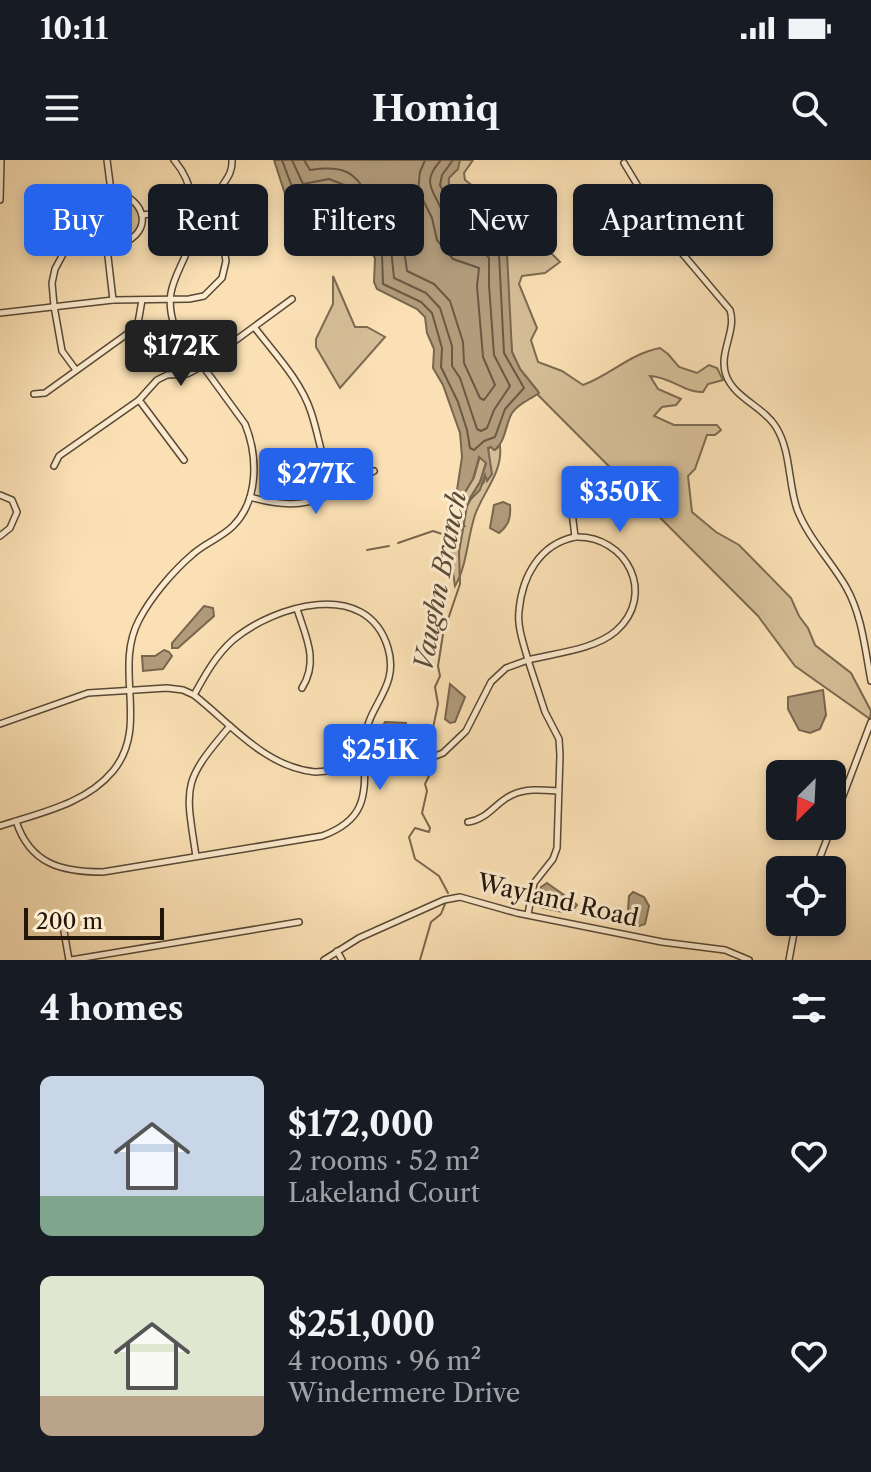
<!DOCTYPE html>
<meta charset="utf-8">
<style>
:root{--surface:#171b24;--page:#20242c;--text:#f1f3f6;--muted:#9ea1a6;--accent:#2563eb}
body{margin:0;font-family:"Libre Caslon Text",serif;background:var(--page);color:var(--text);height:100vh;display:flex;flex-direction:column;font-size:30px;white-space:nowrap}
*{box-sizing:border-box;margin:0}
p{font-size:26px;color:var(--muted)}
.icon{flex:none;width:44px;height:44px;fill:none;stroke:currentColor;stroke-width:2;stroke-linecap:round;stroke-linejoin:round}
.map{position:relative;height:800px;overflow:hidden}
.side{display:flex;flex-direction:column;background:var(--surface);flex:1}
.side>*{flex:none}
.banner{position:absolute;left:24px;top:24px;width:824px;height:72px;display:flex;gap:16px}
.needle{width:52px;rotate:204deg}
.fabs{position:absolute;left:766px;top:600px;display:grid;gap:16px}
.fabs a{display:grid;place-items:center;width:80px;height:80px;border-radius:12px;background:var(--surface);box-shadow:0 4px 12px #0003;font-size:40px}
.scale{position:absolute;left:24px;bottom:20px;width:140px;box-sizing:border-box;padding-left:8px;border:4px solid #22160b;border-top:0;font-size:22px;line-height:28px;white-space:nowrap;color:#22160b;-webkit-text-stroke:6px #fcebce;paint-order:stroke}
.price{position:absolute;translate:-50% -68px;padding:0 18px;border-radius:8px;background:var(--accent);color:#fff;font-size:26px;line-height:52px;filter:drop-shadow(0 2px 4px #0008)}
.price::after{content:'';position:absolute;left:50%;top:48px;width:24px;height:18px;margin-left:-12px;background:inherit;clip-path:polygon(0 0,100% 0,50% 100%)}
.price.active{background:#222;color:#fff}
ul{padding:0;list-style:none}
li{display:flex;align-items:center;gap:24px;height:200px;padding:0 40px}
li span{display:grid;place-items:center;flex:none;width:224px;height:160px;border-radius:12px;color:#555}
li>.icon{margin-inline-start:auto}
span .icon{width:96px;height:96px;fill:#fffc;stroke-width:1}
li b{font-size:34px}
h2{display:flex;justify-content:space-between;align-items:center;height:96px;padding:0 40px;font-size:34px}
.tag{padding:0 28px;border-radius:12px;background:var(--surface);box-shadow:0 4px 12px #0003;font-size:28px;line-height:72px}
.tag.active{background:var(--accent);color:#fff}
.status{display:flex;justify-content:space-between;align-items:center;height:56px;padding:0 40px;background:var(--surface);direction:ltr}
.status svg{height:22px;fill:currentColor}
header{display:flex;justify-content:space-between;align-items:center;height:104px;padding:0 40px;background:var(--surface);font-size:36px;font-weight:700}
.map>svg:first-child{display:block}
</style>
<div class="status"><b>10:11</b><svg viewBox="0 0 49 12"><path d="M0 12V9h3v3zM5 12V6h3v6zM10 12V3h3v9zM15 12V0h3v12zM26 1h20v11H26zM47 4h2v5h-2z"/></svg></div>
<header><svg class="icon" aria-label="menu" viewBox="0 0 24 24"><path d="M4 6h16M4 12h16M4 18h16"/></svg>Homiq<svg class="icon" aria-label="search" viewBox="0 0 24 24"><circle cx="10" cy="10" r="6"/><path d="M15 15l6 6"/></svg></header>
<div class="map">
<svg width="871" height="800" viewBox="0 0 871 800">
<rect width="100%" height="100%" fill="#fae0b4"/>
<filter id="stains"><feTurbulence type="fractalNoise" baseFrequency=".0025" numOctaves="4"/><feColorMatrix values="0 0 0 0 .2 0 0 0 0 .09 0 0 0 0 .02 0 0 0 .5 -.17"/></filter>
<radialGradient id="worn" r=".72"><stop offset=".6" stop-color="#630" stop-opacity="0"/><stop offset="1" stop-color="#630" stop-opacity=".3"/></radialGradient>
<g fill="#d5be97" stroke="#7c6a51" stroke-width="2">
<path d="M458 0H473L464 13 465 20 490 39 498 49 514 56 560 102 545 113 522 116 519 124 537 168 531 180 538 202 562 211 583 225C611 215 629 194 660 188L668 194 679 207 697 213 709 205 717 208 723 220 708 224 703 232C685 233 671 217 650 216L658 229 681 239 676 245 662 247 654 256 674 265H717L721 270 715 275H707L695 309 688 316 692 352 716 372 739 385 791 438 799 456 808 468 815 485 851 513 871 551 870 559 795 506 758 456 538 235V231L520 209 512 192 506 123 473 76 469 75C461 65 450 38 448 25 447 16 454 7 458 0Z"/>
<path d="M111 31 125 33 142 55 135 76 107 88H74L58 72 56 58 62 46 77 36Z"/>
<path d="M333 116 355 167H367L385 177 340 228 316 187V179L333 144Z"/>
<path d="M491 286 495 290 500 286C503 312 483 332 475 355 467 379 467 406 455 426L452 406 446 389 457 359 460 336 462 337 474 317 480 296 486 303 480 322 470 338 484 322 485 315 487 316 491 310 487 291Z"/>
</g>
<g fill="#b19b7b" stroke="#78664e" stroke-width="2">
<path d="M274 0H460L458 9 449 18C447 32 458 37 462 50 465 61 462 66 471 75L479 72 488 74 498 80 507 93 512 192 520 209 539 233C530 240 520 242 512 253 505 265 506 282 494 290L491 287 488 288 492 314 487 321 485 315 480 330 468 342 480 322 486 303 479 297 473 319 462 337 460 336 457 330 462 297 460 273 443 225 433 208 434 189 427 173 425 157 417 149 377 129 374 122 375 98 372 93 356 83 334 39C318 33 304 50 287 40Z"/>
<path d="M503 342 510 345C511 358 509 365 499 373L490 368 494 345Z"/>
<path d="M204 446 213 448 214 456 178 488H172V483Z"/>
<path d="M164 490 169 492 172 496 163 509 143 511 142 496H155Z"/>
<path d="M450 524 465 537 455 562 450 563 445 559Z"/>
<path d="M823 530 826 555 820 569 810 573 799 570 788 549V537Z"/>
<path d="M385 562 406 563 402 594 377 590 380 571Z"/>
<path d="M547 723 574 742 577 745 573 750 562 752 540 747 541 727Z"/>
<path d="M633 732 644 737 649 746 645 764 633 768 627 764 629 736Z"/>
</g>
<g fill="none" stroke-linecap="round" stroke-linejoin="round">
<g stroke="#6a5843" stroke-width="2">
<path d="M282 0 295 35 327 29 340 34 361 76 377 87 382 94 383 124 421 142 432 153 442 188 441 207 458 242 467 270 470 288 474 290 484 281 495 277 505 249 524 228 504 193 499 94 486 81 467 82 456 69 453 50 440 25 442 15 453 0"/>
<path d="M292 0 303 24 329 19 347 26 354 36 368 69 384 79 391 89 394 118 426 133 440 148 452 186V206L460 218 477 269 481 271 487 268 494 250 510 226 494 195 489 125V98L483 91C466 94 452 89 446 72 444 66 446 59 443 53 434 30 420 23 441 0"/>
<path d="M304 0 310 10C337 6 355 8 367 36 370 43 371 54 377 60 381 64 388 66 392 70 404 81 405 96 407 111L434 124 450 141 463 182 464 203 480 238 484 240 495 225 483 197 477 126 479 108 453 99 437 80 432 58 418 30 420 12 425 0"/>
</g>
<g stroke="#78664e" stroke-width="2">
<path d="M398 383 433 371 448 376 465 366"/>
<path d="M367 390 389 386"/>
<path d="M433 587V568L438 544 435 527 440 516 438 506 443 474 460 424 459 392 467 346 472 337"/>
<path d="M432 610 425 624 427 631 422 653 430 668 429 672 415 668 409 677 415 699 439 716 448 733"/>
<path d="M420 800 431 762 441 754 445 744"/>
</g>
<g stroke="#584835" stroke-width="8">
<g id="minor">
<path d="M107 0 111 31"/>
<path d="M624 3 670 79 730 150C737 171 718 193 726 215 734 238 764 247 776 267 791 291 788 323 797 349 808 378 831 401 846 427 862 455 865 489 871 521"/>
<path d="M111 31C141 36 156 66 126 82 113 89 97 89 83 88 57 88 46 55 68 39 79 32 99 33 111 31Z"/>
<path d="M0 40 1 0"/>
<path d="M142 55 194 49"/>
<path d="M68 85 55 109 52 123 54 146 62 191 76 210"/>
<path d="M107 88 113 140"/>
<path d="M0 153 113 140 189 139 204 136 222 118 226 101 216 39C220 23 233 18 232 0"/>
<path d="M255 168C275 194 301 221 311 252 320 279 322 306 337 331"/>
<path d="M34 234 45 233 127 174 138 163 142 140"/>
<path d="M139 240 184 300"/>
<path d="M54 306 59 296 139 240 157 220 167 215 187 214 195 210 292 139"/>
<path d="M568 318 575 377"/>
<path d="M0 335 12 340 17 352 10 368 0 376"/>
<path d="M250 337C307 354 325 337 374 311"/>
<path d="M575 377C627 375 657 435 616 471 594 490 555 493 528 500 524 485 517 467 519 451 522 416 540 384 575 377Z"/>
<path d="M297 449C306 477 319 501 302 528"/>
<path d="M0 564 88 533 167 528 183 530 194 535C231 564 265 607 315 612L415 604 443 593 466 571 491 522 506 508 528 500 545 552 559 579 560 595 557 688 553 699 534 723 528 754"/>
<path d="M16 661C30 704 61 712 103 712L322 676C374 657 363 626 365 580 367 545 400 528 388 488 367 417 273 446 233 480 216 495 205 515 194 535"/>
<path d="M468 662C487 660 496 642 512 635 526 628 544 630 558 631"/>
<path d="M832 665 871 562"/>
<path d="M0 666C39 653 86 644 113 611 150 566 113 509 139 460 151 437 173 411 193 394 205 383 221 378 233 366 259 340 258 296 245 264L175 168C162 130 178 117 190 84 199 56 193 22 174 0"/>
<path d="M196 696C185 625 182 622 230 566"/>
<path d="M815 710 832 666"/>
<path d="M62 760 69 800"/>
<path d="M337 791 342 800"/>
<path d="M71 800 299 762"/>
<path d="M324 800 359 778 444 740 460 737 517 753 662 782 725 790 749 800"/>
<path d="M789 800 796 762"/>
</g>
</g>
<use href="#minor" stroke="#fcebce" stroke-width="5"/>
</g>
<g text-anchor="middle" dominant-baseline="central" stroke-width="6" stroke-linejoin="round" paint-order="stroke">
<g font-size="24" fill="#22160b" stroke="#fcebce">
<text transform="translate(558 740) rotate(13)">Wayland Road</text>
</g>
<g font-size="26" font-style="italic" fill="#5b4b38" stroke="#fcebce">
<text transform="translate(440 421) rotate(-79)">Vaughn Branch</text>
</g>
</g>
<rect width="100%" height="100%" filter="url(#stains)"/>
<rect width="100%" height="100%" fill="url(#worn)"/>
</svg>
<div class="fabs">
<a><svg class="needle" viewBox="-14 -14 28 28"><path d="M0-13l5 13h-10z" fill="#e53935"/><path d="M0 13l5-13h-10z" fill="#9ea1a6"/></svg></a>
<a><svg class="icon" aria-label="locate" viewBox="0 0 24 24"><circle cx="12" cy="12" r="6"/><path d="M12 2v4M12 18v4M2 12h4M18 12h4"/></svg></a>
</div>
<div class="scale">200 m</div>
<b class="price active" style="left:181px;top:228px">$172K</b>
<b class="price" style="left:316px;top:356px">$277K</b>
<b class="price" style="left:620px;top:374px">$350K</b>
<b class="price" style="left:380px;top:632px">$251K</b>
<div class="banner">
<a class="tag active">Buy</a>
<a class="tag">Rent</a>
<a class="tag">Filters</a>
<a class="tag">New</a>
<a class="tag">Apartment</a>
</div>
</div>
<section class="side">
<h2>4 homes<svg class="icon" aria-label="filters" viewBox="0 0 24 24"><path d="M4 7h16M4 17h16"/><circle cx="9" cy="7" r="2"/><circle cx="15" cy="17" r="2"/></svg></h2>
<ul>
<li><span style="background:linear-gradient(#c9d6e8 75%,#7fa58c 0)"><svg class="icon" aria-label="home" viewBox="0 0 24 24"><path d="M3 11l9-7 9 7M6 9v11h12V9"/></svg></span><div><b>$172,000</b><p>2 rooms · 52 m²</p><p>Lakeland Court</p></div><svg class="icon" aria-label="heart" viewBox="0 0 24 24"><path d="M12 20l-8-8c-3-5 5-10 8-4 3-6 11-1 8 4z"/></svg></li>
<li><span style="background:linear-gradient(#dfe7d0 75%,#b9a48a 0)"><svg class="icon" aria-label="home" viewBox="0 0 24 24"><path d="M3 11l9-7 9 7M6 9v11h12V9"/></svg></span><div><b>$251,000</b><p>4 rooms · 96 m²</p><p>Windermere Drive</p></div><svg class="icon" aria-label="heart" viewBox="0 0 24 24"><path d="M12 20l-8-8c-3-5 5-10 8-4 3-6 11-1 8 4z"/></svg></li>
</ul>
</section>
